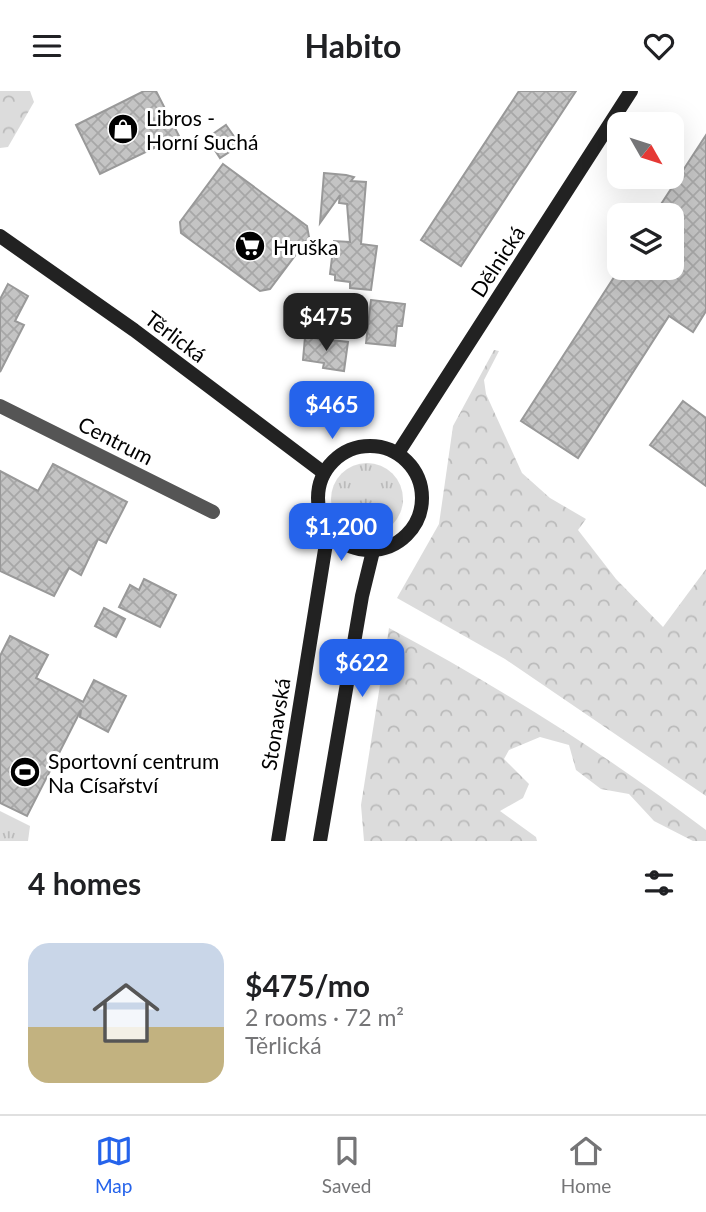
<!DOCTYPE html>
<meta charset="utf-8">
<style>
:root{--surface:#fff;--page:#f6f6f6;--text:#202124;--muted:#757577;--line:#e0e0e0;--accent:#2563eb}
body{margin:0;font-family:Lato,sans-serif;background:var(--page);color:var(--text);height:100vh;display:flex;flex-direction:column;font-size:26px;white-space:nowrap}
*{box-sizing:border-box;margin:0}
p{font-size:23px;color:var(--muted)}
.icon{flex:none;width:38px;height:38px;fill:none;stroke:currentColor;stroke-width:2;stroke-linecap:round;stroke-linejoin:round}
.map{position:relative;height:750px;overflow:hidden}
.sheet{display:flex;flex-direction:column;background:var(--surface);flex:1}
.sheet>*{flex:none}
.needle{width:46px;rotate:129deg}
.fabs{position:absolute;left:607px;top:21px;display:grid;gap:14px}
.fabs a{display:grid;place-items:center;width:77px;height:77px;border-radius:14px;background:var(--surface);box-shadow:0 7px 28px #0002;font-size:35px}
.price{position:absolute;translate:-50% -60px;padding:0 16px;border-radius:14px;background:var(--accent);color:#fff;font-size:23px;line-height:46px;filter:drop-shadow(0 2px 4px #0008)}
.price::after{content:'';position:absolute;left:50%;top:42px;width:21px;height:16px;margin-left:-10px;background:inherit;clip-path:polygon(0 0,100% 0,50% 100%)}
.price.current{background:#222;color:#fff}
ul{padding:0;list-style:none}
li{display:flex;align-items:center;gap:21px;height:175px;padding:0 28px}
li+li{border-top:2px solid var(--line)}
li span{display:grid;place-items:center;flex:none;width:196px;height:140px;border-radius:21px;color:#555}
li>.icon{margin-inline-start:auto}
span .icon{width:84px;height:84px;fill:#fffc;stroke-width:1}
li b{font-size:30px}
h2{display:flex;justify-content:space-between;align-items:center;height:84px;padding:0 28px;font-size:30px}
header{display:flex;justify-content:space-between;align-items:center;height:91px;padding:0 28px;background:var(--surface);font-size:32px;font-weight:700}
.dock{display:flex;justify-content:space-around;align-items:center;height:98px;border-top:2px solid var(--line);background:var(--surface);font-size:19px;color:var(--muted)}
.dock a{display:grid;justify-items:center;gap:4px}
.dock .current{color:var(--accent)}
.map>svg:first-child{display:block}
</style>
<header><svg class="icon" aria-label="menu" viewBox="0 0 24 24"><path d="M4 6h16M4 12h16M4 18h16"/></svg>Habito<svg class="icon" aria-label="heart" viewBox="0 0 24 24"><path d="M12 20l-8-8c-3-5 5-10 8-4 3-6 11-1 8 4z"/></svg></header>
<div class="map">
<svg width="706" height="750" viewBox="0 0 706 750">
<defs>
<pattern id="grass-tufts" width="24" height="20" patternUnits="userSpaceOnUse" patternTransform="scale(1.75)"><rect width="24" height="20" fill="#dcdcdc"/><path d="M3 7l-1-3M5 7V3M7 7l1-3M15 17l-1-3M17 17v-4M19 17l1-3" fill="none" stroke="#bbb"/></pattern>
<pattern id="forest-crowns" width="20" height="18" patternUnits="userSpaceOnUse" patternTransform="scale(1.75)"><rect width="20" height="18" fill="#dcdcdc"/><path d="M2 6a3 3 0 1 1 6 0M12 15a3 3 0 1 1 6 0" fill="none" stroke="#bbb"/></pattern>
<pattern id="building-cross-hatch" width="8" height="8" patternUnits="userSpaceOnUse" patternTransform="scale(1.75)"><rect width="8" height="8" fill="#c4c4c4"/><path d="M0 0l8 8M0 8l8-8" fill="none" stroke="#a7a7a7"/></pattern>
</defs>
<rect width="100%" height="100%" fill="#fff"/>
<g fill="url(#grass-tufts)">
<circle cx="367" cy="408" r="36"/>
<path d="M0 720 30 735 28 750H0Z"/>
</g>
<g fill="url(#forest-crowns)">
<path d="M0 0H30L34 11 8 56 0 57Z"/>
<path d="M494 259 499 260 484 289 486 303 522 382 550 407 586 428 578 439 616 488 663 536 706 478V705L505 568 397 507 439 433 453 335Z"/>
<path d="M389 537C501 597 604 662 706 739V750H693L654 730 629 703 601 698 576 679 569 654 540 646 509 659 504 668 529 693 523 707 500 720 536 746 537 750H364L361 714Z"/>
</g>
<g fill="url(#building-cross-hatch)" stroke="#999" stroke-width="2">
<path d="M144 0H156L179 45 100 83 76 34Z"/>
<path d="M519 0H576L461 175 421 149Z"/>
<path d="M226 34 240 54 220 67 207 47Z"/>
<path d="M706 44V220L693 241 669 225 578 367 521 330 620 177H672V124H654Z"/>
<path d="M223 73 307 135 309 146 270 198 260 200 181 142 180 131Z"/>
<path d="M324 82 346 84 354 86 351 90 366 91 361 153 377 155 371 199 350 197V191L335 189V184L330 183 334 150 350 151 347 113 339 112 340 104 320 132Z"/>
<path d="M8 193 28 205 15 230 24 234 0 281V208Z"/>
<path d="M371 209 405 213 402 235H397L395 255 366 252Z"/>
<path d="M305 246 348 251 344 280 323 277 324 272 303 269Z"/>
<path d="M683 310 706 327V395L650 354Z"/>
<path d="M53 373 127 411 106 452 98 448 81 484 69 477 54 505 0 480V380L38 400Z"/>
<path d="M144 488 176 504 160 536 119 516 130 494 139 499Z"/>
<path d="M104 517 125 528 116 546 95 535Z"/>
<path d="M10 545 48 564 36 587 83 611 94 589 126 605 108 641 80 626 81 619 27 725 0 712V565Z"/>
</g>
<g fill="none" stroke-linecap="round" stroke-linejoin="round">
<path stroke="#555" stroke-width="14" d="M0 315 213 421"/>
<g stroke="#222" stroke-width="14">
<path d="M0 145 134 239 324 382"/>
<circle cx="370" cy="407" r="52"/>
<path d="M398 362 631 0"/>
<path d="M278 750 328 440"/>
<path d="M320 750 362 505 373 460"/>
</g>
</g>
<defs>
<g id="shop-disc" transform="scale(1.575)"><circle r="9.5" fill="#000" stroke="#fff"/><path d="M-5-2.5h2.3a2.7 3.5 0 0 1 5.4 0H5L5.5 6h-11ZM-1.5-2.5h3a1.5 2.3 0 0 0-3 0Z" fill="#fff"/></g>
<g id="supermarket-disc" transform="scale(1.575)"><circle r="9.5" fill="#000" stroke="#fff"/><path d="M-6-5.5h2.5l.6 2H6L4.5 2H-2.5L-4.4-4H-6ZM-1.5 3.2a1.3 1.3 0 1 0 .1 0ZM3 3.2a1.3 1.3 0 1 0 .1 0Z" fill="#fff"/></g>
<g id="stadium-disc" transform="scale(1.575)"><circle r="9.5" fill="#000" stroke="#fff"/><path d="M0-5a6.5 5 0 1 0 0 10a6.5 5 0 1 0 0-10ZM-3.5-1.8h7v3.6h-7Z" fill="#fff"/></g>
</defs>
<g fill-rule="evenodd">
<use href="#shop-disc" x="123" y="38"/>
<use href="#supermarket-disc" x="250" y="155"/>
<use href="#stadium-disc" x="25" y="681"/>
</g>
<g text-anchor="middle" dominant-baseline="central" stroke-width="6" stroke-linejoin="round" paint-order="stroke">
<g font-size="21" fill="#000" stroke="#fff" text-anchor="start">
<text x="146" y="26">Libros -<tspan x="146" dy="24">Horní Suchá</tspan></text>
<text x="273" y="155">Hruška</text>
<text x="48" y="669">Sportovní centrum<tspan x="48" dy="24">Na Císařství</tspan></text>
</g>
<g font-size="21" fill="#000" stroke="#fff">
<text transform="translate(497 170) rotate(-57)">Dělnická</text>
<text transform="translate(176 245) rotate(37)">Těrlická</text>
<text transform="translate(116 349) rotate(27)">Centrum</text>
<text transform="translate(275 633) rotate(-81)">Stonavská</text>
</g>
</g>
</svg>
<div class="fabs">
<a><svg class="needle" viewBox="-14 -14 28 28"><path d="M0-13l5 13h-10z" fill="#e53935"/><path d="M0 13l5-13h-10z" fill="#757577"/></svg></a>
<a><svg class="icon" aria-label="layers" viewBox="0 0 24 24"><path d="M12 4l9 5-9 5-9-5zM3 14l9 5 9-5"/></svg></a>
</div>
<b class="price current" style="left:326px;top:262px">$475</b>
<b class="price" style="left:332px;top:350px">$465</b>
<b class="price" style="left:341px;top:472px">$1,200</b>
<b class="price" style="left:362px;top:608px">$622</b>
</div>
<section class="sheet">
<h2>4 homes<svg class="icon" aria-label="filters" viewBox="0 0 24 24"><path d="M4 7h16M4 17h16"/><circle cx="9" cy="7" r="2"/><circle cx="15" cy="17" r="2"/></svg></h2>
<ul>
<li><span style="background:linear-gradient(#c9d6e8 60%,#c2b280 0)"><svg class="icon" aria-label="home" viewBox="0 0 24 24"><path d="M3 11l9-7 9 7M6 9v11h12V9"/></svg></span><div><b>$475/mo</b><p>2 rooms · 72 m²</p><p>Těrlická</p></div></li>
</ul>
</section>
<nav class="dock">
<a class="current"><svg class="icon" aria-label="map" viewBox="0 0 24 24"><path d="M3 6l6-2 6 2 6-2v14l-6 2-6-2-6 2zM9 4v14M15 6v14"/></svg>Map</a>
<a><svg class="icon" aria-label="saved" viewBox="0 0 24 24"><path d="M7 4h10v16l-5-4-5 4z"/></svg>Saved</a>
<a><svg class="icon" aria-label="home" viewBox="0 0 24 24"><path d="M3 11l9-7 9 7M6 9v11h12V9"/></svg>Home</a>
</nav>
